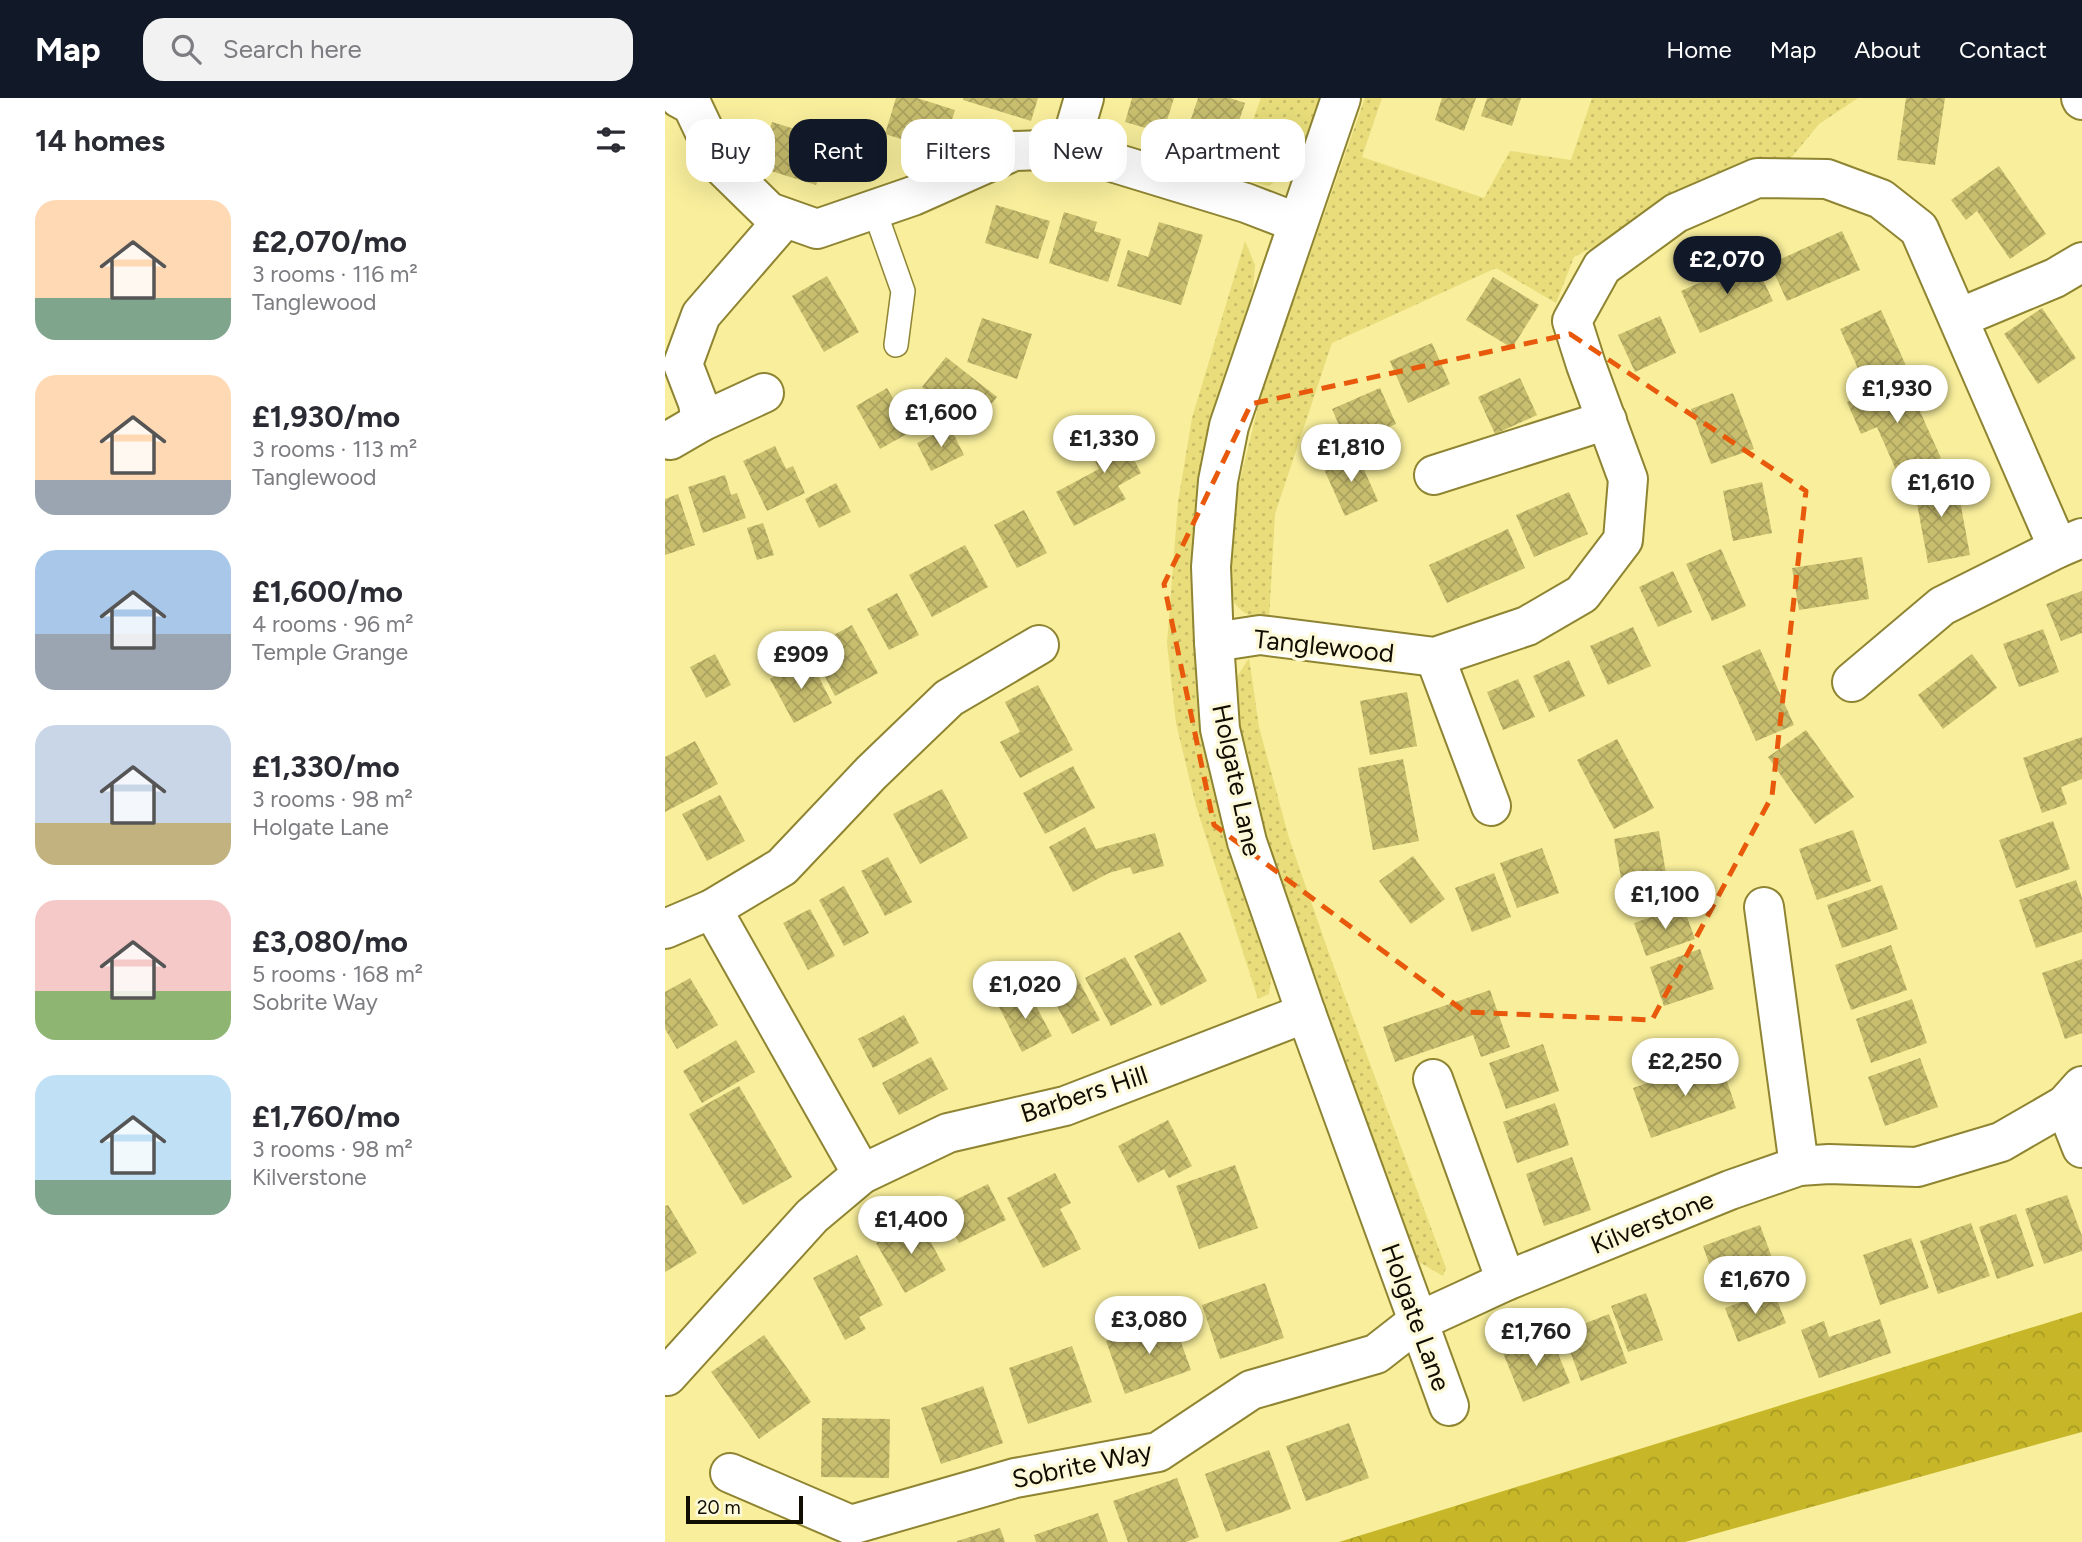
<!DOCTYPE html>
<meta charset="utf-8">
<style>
:root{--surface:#fff;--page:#f2f2f3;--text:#2b2b33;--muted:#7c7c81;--accent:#111827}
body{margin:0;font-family:Figtree,sans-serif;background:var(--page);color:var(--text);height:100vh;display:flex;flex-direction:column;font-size:26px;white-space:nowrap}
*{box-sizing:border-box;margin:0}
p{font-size:23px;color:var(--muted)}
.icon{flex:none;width:38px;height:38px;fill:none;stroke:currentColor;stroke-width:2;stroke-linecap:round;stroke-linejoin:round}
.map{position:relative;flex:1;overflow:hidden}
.panel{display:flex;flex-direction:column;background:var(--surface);width:665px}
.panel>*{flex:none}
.guide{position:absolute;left:21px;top:21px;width:665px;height:63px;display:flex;gap:14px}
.scale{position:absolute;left:21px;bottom:18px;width:117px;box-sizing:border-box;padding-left:7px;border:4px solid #110d00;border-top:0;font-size:19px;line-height:24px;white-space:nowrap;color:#110d00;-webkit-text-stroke:5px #fdfadb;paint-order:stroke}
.price{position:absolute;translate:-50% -60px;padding:0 16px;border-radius:24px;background:#fff;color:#222;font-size:23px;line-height:46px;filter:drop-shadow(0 2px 4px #0008)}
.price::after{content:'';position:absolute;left:50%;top:42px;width:21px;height:16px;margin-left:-10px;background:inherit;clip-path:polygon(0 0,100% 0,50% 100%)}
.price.current{background:var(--accent);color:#fff}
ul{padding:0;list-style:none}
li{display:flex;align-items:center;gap:21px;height:175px;padding:0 35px}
li span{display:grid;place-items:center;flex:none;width:196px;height:140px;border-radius:21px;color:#555}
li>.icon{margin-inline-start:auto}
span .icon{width:84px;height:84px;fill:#fffc;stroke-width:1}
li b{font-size:30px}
h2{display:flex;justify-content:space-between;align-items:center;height:84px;padding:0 35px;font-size:30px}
.chip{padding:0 24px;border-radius:21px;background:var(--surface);box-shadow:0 7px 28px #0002;font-size:24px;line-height:63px}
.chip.current{background:var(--accent);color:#fff}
header{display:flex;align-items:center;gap:42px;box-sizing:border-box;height:98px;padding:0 35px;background:var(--accent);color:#fff}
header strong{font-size:33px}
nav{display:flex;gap:38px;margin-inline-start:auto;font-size:24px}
.search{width:490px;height:63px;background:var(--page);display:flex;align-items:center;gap:18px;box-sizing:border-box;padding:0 24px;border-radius:21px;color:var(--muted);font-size:26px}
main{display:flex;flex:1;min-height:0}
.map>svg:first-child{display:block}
</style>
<header>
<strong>Map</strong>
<div class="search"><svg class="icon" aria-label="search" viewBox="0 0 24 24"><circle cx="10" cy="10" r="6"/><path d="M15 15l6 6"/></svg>Search here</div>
<nav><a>Home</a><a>Map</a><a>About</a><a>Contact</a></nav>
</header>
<main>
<section class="panel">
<h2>14 homes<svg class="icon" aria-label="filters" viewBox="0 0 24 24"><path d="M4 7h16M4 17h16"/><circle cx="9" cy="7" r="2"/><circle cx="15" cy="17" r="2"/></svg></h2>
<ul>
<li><span style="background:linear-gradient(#ffd9b3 70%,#7fa58c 0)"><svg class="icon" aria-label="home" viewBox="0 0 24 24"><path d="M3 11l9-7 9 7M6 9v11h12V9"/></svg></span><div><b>£2,070/mo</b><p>3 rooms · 116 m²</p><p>Tanglewood</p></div></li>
<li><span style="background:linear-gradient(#ffd9b3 75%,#9aa5b1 0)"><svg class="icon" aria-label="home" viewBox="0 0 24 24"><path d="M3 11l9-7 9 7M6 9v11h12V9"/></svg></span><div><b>£1,930/mo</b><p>3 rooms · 113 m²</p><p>Tanglewood</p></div></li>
<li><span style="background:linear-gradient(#a9c7e8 60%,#9aa5b1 0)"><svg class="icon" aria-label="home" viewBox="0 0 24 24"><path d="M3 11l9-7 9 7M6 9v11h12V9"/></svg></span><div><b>£1,600/mo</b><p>4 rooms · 96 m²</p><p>Temple Grange</p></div></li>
<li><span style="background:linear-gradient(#c9d6e8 70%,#c2b280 0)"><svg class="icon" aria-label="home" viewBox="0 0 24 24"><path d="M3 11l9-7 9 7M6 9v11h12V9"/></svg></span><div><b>£1,330/mo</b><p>3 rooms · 98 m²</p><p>Holgate Lane</p></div></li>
<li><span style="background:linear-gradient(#f6c9c9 65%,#8fb573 0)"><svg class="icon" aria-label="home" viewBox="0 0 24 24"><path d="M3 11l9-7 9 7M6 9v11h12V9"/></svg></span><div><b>£3,080/mo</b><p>5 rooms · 168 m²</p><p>Sobrite Way</p></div></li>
<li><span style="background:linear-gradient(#bfe0f5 75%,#7fa58c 0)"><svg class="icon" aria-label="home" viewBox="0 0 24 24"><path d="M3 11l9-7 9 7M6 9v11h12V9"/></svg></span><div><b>£1,760/mo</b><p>3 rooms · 98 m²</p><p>Kilverstone</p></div></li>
</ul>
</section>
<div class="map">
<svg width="1417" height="1444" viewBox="0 0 1417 1444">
<defs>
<pattern id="grass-dots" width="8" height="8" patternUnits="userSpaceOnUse" patternTransform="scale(1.75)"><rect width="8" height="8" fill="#e8dd7a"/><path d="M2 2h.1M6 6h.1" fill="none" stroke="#c6bc68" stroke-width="1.8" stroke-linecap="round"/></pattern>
<pattern id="forest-crowns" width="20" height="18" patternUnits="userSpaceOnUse" patternTransform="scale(1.75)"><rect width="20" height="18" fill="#c6b628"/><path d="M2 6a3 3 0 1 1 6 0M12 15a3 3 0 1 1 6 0" fill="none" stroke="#a99b22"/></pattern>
<pattern id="building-cross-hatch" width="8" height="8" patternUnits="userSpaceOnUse" patternTransform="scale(1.75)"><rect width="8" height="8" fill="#c8be6e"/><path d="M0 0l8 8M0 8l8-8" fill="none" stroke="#aba25e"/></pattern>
</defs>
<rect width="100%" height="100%" fill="#f8ee9c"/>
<g fill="url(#grass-dots)">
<path d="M596 0H655L640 44 625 73 603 88 567 79Z"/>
<path d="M700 0H717L697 59 819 100 845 53 906 62 927 0H1193L1154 26 1126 60 1089 65 909 159 891 205 831 170 667 245 610 416 604 522C584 519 571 514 564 493L570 403 597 292Z"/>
<path d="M580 143 590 167 588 191 546 325 528 466 529 544 539 634 607 873 604 896 593 901 531 708 511 625 502 546 513 404 527 320Z"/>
<path d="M584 560 594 629 624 740 666 861 781 1170 778 1178 747 1160 618 799 590 709 569 614 570 582Z"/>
</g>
<path fill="url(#forest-crowns)" d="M1417 1214V1334L1020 1444H674Z"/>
<g fill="url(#building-cross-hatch)">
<path d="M231 0H252L290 12 277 54 220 36Z"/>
<path d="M298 0H373L366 23 298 2Z"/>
<path d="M467 0H509L498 35 460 24Z"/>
<path d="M533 0H565L580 5 563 56 519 42Z"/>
<path d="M777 0H811L799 33 770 22Z"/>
<path d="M822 0H856L847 28 816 18Z"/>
<path d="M1241 0H1280L1270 67 1232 62Z"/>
<path d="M107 24 165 42 151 87 93 69Z"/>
<path d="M1334 68 1381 136 1345 161 1312 113 1301 122 1286 102Z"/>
<path d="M331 107 385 123 373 161 320 145Z"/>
<path d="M399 114 432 124 429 133 456 141 443 184 384 165Z"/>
<path d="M494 124 538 137 516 207 452 188 463 152 483 159Z"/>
<path d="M1177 133 1195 172 1122 203 1105 166Z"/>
<path d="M1088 161 1108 203 1035 235 1016 193Z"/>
<path d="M162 178 194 234 159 254 127 198Z"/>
<path d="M828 179 874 207 847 250 801 222Z"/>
<path d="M1377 210 1411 260 1373 286 1339 236Z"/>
<path d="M1216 212 1242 270 1201 288 1175 231Z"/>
<path d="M995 218 1011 255 970 274 953 237Z"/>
<path d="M317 220 367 236 352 281 302 264Z"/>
<path d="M767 245 785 286 743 305 725 263Z"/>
<path d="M281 259 332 299 303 335 268 307 272 302 257 289Z"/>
<path d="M1239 278 1276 360 1234 379 1212 329 1196 336 1182 304Z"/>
<path d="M855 280 872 317 830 336 813 299Z"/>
<path d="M222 290 247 333 215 351 191 308Z"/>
<path d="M715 290 731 326 683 348 667 311Z"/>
<path d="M1068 295 1089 351 1046 366 1026 311Z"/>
<path d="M465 324 480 351 467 358 476 375 453 388 461 401 409 428 391 394 434 371 422 347Z"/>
<path d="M285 329 299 357 266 373 252 345Z"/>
<path d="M110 348 121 371 128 368 140 395 102 413 78 363Z"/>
<path d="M691 354 713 403 680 418 658 369Z"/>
<path d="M1290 376 1305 457 1263 465 1248 384Z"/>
<path d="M60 377 66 397 72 395 81 420 38 435 23 389Z"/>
<path d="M1097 384 1107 435 1068 443 1058 393Z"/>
<path d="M171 385 186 414 154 430 140 401Z"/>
<path d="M904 394 923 436 869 459 851 417Z"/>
<path d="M13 396 30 447 0 457V401Z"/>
<path d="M359 412 382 455 352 470 329 427Z"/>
<path d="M98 425 109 457 92 462 82 430Z"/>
<path d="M843 431 860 470 782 505 764 467Z"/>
<path d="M300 447 323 489 267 519 244 477Z"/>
<path d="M1056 451 1081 508 1047 523 1021 466Z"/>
<path d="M1197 459 1204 501 1134 512 1127 470Z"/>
<path d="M1008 473 1027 514 993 529 974 489Z"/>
<path d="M1417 493V535L1396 543 1381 506Z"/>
<path d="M232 495 254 537 224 552 202 511Z"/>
<path d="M187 527 213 575 170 598 145 550Z"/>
<path d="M968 529 986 568 943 587 925 548Z"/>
<path d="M1378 531 1394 574 1354 589 1338 546Z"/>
<path d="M1095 551 1129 627 1091 643 1057 568Z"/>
<path d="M50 556 66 587 41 600 25 569Z"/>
<path d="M1307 556 1332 590 1278 631 1253 597Z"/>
<path d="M144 560 167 605 129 625 105 581Z"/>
<path d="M904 562 920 598 884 614 868 578Z"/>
<path d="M853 581 870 619 838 632 822 594Z"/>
<path d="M373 587 408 652 355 680 335 644 355 634 340 604Z"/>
<path d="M742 594 752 648 705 657 695 603Z"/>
<path d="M1141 632 1189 699 1150 726 1103 659Z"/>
<path d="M1417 639V681L1396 689 1402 706 1377 715 1358 660Z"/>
<path d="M952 641 989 710 949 731 912 662Z"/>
<path d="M30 643 53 686 0 714V659Z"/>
<path d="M738 661 754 743 708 752 693 670Z"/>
<path d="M408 668 430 710 380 736 358 695Z"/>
<path d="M277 691 303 740 255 766 228 716Z"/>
<path d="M55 697 80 743 42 763 17 716Z"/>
<path d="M1388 723 1405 771 1351 790 1334 742Z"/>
<path d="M420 729 431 751 490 735 499 768 468 776 465 769 444 775 408 794 384 749Z"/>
<path d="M1188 732 1206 783 1152 802 1134 751Z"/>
<path d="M994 733 1003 788 959 796 949 741Z"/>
<path d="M877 750 894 795 852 810 835 765Z"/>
<path d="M748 758 780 801 746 826 714 783Z"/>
<path d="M223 759 247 804 220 818 196 773Z"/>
<path d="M829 775 846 819 807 834 790 790Z"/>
<path d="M1411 782 1417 800V834L1371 850 1354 802Z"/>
<path d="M1217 787 1233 831 1177 850 1162 807Z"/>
<path d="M179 788 204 835 179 848 154 802Z"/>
<path d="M1018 808 1030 841 981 858 969 825Z"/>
<path d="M145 811 170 858 143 872 118 825Z"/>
<path d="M515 834 542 883 496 908 469 858Z"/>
<path d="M1226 847 1242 892 1186 912 1170 867Z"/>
<path d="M1035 851 1049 891 999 908 985 869Z"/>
<path d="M460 859 487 907 446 928 420 880Z"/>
<path d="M1417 861V935L1400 941 1377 875Z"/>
<path d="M410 876 435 922 407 936 383 891Z"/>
<path d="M25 880 53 927 12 951 0 931V894Z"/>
<path d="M362 891 387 938 357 954 333 907Z"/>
<path d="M825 892 845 949 816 959 808 937 730 964 718 929Z"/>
<path d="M1247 901 1262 945 1206 965 1191 921Z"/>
<path d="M239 917 254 945 208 970 193 941Z"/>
<path d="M71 942 90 974 37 1005 18 973Z"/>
<path d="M878 946 894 993 841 1011 824 965Z"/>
<path d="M266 959 283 991 234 1017 217 985Z"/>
<path d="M1054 960 1071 1010 986 1040 968 990Z"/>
<path d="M1255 960 1273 1009 1220 1028 1203 979Z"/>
<path d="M74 988 127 1079 78 1107 24 1016Z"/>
<path d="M890 1005 904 1047 852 1065 838 1024Z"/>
<path d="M503 1022 527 1068 504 1080 499 1071 473 1085 453 1048Z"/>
<path d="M907 1059 926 1112 879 1128 861 1076Z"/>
<path d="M570 1067 593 1130 534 1151 511 1088Z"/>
<path d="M390 1075 406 1105 395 1111 416 1151 378 1170 342 1100Z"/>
<path d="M323 1086 341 1122 294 1145 276 1109Z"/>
<path d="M1402 1097 1417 1138V1153L1379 1166 1360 1111Z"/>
<path d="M3 1107 32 1155 0 1174V1108Z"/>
<path d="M1351 1116 1369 1168 1332 1181 1314 1129Z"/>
<path d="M253 1121 281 1172 240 1195 211 1145Z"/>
<path d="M1306 1125 1325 1178 1273 1196 1255 1143Z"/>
<path d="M1095 1127 1113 1176 1055 1197 1038 1148Z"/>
<path d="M1246 1140 1264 1190 1215 1207 1198 1157Z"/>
<path d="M192 1157 218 1207 194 1219 201 1231 180 1242 148 1180Z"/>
<path d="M600 1185 619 1240 555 1261 537 1207Z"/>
<path d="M1108 1192 1121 1225 1073 1244 1060 1210Z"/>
<path d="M981 1195 998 1242 963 1254 946 1208Z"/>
<path d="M944 1216 962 1265 916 1283 898 1234Z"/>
<path d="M507 1219 526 1272 460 1296 441 1243Z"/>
<path d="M1215 1221 1226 1255 1154 1280 1136 1232 1159 1223 1164 1239Z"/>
<path d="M885 1236 905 1285 858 1304 838 1255Z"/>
<path d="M99 1237 146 1304 94 1341 46 1274Z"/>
<path d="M407 1248 427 1304 363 1326 344 1270Z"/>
<path d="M318 1288 338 1345 276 1366 256 1310Z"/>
<path d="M157 1320 225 1321 224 1380 156 1379Z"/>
<path d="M684 1325 704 1380 641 1403 621 1348Z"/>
<path d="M604 1352 626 1411 561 1434 540 1376Z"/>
<path d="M512 1380 534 1439 521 1444H463L448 1403Z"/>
<path d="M433 1415 443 1444H371L369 1437Z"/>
<path d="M335 1430 340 1444H292V1443Z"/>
</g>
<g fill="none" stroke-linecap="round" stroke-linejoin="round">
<g stroke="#8e8432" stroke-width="26">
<path id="lane" d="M209 111 238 193 231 247"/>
</g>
<g stroke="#8e8432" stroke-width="42">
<g id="street">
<path d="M14 0 27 7 55 66 104 114 152 131 248 98 349 53 404 51 581 105 633 125"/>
<path d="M676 0 564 328 553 383 546 469 549 544 555 631 582 744 641 915 784 1308"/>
<path d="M1416 0 1417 2"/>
<path d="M404 51 419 0"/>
<path d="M1294 220 1390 180 1417 164"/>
<path d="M36 324 33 305 18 266 36 217 120 120"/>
<path d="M5 342 36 324 99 295"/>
<path d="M769 377 942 322"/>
<path d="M549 544 595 537 770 559 862 528 917 496 958 442 963 381 921 267 907 223 937 169 1011 115 1092 80 1162 81 1216 101 1254 131 1393 450"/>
<path d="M770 559 826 708"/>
<path d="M1187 584 1277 508 1393 450 1417 440"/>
<path d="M1099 809 1134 1068"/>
<path d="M47 811 197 1076"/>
<path d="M0 831 47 811 117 769 206 675 284 600 374 547"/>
<path d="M768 981 841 1183"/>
<path d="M1400 1007 1417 1050"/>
<path d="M2 1278 147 1118 197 1076 283 1035 400 1008 641 915"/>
<path d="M65 1375 186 1427 350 1380 493 1354 586 1292 711 1256 752 1224 800 1202 841 1183 1065 1092 1134 1068 1164 1066 1252 1069 1336 1044 1400 1007 1417 988"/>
</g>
</g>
<use href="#lane" stroke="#fff" stroke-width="23"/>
<use href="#street" stroke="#fff" stroke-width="38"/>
</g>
<path fill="none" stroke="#e8590c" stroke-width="5" stroke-dasharray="14 9" stroke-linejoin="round" d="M905 236 1141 393 1107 698 987 922 800 914 549 727 499 486 586 306Z"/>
<g text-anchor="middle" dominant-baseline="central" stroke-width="7" stroke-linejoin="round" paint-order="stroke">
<g font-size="26" fill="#110d00" stroke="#fdfadb">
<text transform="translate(659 548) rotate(6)">Tanglewood</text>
<text transform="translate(572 682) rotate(78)">Holgate Lane</text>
<text transform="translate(419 996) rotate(-18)">Barbers Hill</text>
<text transform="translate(987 1124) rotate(-22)">Kilverstone</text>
<text transform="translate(751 1219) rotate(70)">Holgate Lane</text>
<text transform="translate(417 1367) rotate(-12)">Sobrite Way</text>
</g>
</g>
</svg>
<div class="scale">20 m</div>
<b class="price current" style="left:1062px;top:198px">£2,070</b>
<b class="price" style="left:1232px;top:327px">£1,930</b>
<b class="price" style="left:276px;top:351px">£1,600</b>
<b class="price" style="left:439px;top:377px">£1,330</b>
<b class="price" style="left:686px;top:386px">£1,810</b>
<b class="price" style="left:1276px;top:421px">£1,610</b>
<b class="price" style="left:136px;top:593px">£909</b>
<b class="price" style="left:1000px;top:833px">£1,100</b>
<b class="price" style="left:360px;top:923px">£1,020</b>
<b class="price" style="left:1020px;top:1000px">£2,250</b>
<b class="price" style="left:246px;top:1158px">£1,400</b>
<b class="price" style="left:1090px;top:1218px">£1,670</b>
<b class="price" style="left:484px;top:1258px">£3,080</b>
<b class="price" style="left:871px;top:1270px">£1,760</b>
<div class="guide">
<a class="chip">Buy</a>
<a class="chip current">Rent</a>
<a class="chip">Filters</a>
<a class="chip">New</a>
<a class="chip">Apartment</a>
</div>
</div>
</main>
